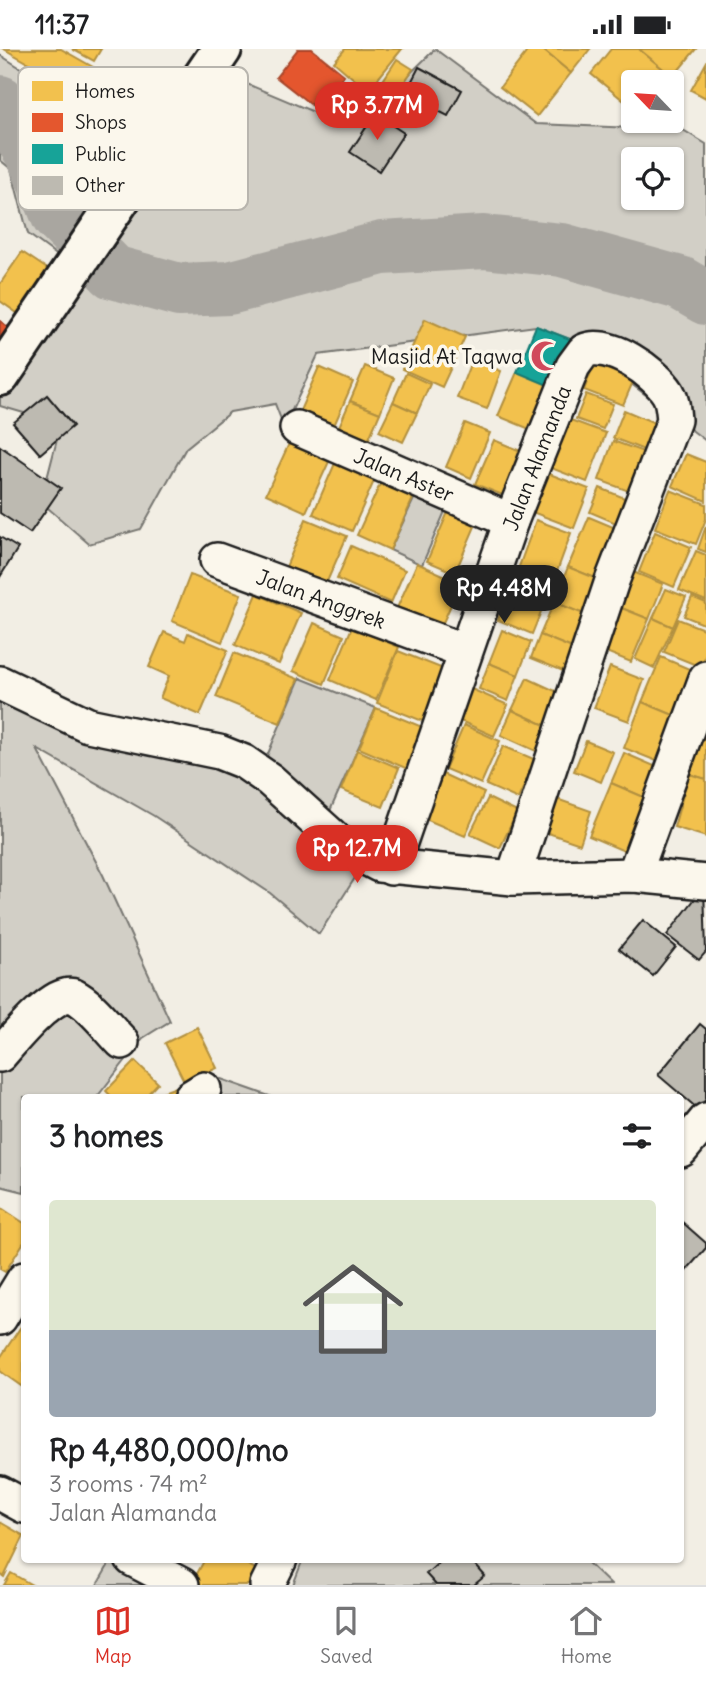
<!DOCTYPE html>
<meta charset="utf-8">
<style>
:root{--surface:#fff;--page:#f6f6f6;--text:#202124;--muted:#757577;--line:#e0e0e0;--accent:#d93025}
body{margin:0;font-family:Delius,sans-serif;background:var(--page);color:var(--text);height:100vh;display:flex;flex-direction:column;font-size:26px;white-space:nowrap}
*{box-sizing:border-box;margin:0}
p{font-size:23px;color:var(--muted)}
.icon{flex:none;width:38px;height:38px;fill:none;stroke:currentColor;stroke-width:2;stroke-linecap:round;stroke-linejoin:round}
.map{position:relative;flex:1;overflow:hidden}
.details{position:absolute;left:21px;top:1045px;width:663px;height:469px;display:flex;flex-direction:column;background:var(--surface);border-radius:7px;box-shadow:0 2px 5px #0004}
.details>*{flex:none}
.needle{width:46px;rotate:295deg}
.controls{position:absolute;left:621px;top:21px;display:grid;gap:14px}
.controls a{display:grid;place-items:center;width:63px;height:63px;border-radius:7px;background:var(--surface);box-shadow:0 2px 5px #0004;font-size:35px}
.price{position:absolute;translate:-50% -60px;padding:0 16px;border-radius:24px;background:var(--accent);color:#fff;font-size:23px;line-height:46px;filter:drop-shadow(0 2px 4px #0008)}
.price::after{content:'';position:absolute;left:50%;top:42px;width:21px;height:16px;margin-left:-10px;background:inherit;clip-path:polygon(0 0,100% 0,50% 100%)}
.price.on{background:#222;color:#fff}
ul{padding:0;list-style:none}
li{display:grid;align-content:center;gap:14px;height:371px;padding:0 28px}
li span{display:grid;place-items:center;height:217px;border-radius:7px;color:#555}
li>.icon{margin-inline-start:auto}
span .icon{width:126px;height:126px;fill:#fffc;stroke-width:1}
li b{font-size:30px}
h2{display:flex;justify-content:space-between;align-items:center;height:84px;padding:0 28px;font-size:30px}
.status{display:flex;justify-content:space-between;align-items:center;height:49px;padding:0 35px;background:var(--surface);direction:ltr}
.status svg{height:19px;fill:currentColor}
.tabs{display:flex;justify-content:space-around;align-items:center;height:98px;border-top:2px solid var(--line);background:var(--surface);font-size:19px;color:var(--muted)}
.tabs a{display:grid;justify-items:center;gap:4px}
.tabs .on{color:var(--accent)}
.map>svg:first-child{display:block}
</style>
<div class="status"><b>11:37</b><svg viewBox="0 0 49 12"><path d="M0 12V9h3v3zM5 12V6h3v6zM10 12V3h3v9zM15 12V0h3v12zM26 1h20v11H26zM47 4h2v5h-2z"/></svg></div>
<div class="map">
<svg width="706" height="1536" viewBox="0 0 706 1536">
<rect width="100%" height="100%" fill="#f2eee4"/>
<filter id="ink" filterUnits="userSpaceOnUse"><feTurbulence type="fractalNoise" baseFrequency=".0143" numOctaves="2"/><feDisplacementMap in="SourceGraphic" scale="14" xChannelSelector="R" yChannelSelector="G"/><feConvolveMatrix kernelMatrix="1 2 1 2 8 2 1 2 1" color-interpolation-filters="sRGB"/></filter>
<g filter="url(#ink)">
<g fill="#d2cfc6" stroke="#777671" stroke-width="2" fill-rule="evenodd">
<path d="M435 0 536 75 683 81 706 95V392L575 292 536 277 318 306 284 378 275 355 230 363 186 399 141 480 89 495 41 453 61 375 0 357V339L81 224 28 185 11 120 0 111V6L87 61 155 117 221 24 316 64 376 58ZM634 110H672V149H634Z"/>
<path d="M422 433 452 446 422 516 390 501Z"/>
<path d="M300 629 376 659 325 773 371 804 319 885 270 844 154 767 37 700 103 826 170 972 143 989 97 1048H24V1143L0 1137V634L262 719Z"/>
<path d="M221 1030 272 1048H201Z"/>
<path d="M112 1510H128L180 1536H97Z"/>
<path d="M303 1510H584L611 1536H293Z"/>
</g>
<g fill="#f2c14e" stroke="#b2903f" stroke-width="2">
<path d="M4 0H61L93 18 78 42Z"/>
<path d="M72 0H101L94 12Z"/>
<path d="M345 0H402L368 42 334 13Z"/>
<path d="M529 0H542L571 24 537 67 500 38Z"/>
<path d="M542 0H590L571 24Z"/>
<path d="M611 0H639L673 28 669 33H634V60L591 25Z"/>
<path d="M639 0H696L673 28Z"/>
<path d="M397 10 413 20 398 43 382 33Z"/>
<path d="M706 14V49L691 41Z"/>
<path d="M22 203 49 221 20 266 0 252V235Z"/>
<path d="M425 270 465 288 442 338 402 320Z"/>
<path d="M598 305 638 321 623 356 584 341Z"/>
<path d="M472 310 501 322 487 360 457 349Z"/>
<path d="M365 317 394 329 380 364 350 352Z"/>
<path d="M319 318 353 333 333 379 299 364Z"/>
<path d="M517 323 555 339 537 383 498 367Z"/>
<path d="M406 324 430 335 417 364 393 353Z"/>
<path d="M586 345 613 355 603 380 576 370Z"/>
<path d="M350 352 380 364 365 399 335 387Z"/>
<path d="M393 353 417 364 403 393 379 382Z"/>
<path d="M624 361 655 374 644 401 613 389Z"/>
<path d="M565 369 606 384 587 433 546 417Z"/>
<path d="M465 374 490 384 471 429 446 418Z"/>
<path d="M292 388 332 406 306 463 266 445Z"/>
<path d="M494 391 528 405 510 449 475 435Z"/>
<path d="M613 392 652 406 637 445 599 431Z"/>
<path d="M339 405 378 423 352 482 313 465Z"/>
<path d="M686 405 706 413V452L672 437Z"/>
<path d="M547 424 589 440 574 479 532 463Z"/>
<path d="M382 431 415 445 390 501 357 486Z"/>
<path d="M600 439 627 450 616 474 590 463Z"/>
<path d="M670 441 706 455V470L696 495 655 479Z"/>
<path d="M448 463 476 475 455 524 427 512Z"/>
<path d="M589 468 625 483 605 533 568 518Z"/>
<path d="M306 470 347 487 326 535 286 518Z"/>
<path d="M536 471 571 484 551 539 516 526Z"/>
<path d="M706 477V503L698 500Z"/>
<path d="M655 483 691 498 674 538 639 523Z"/>
<path d="M351 497 405 521 391 554 337 530Z"/>
<path d="M696 502 706 506V552L679 541Z"/>
<path d="M417 514 461 534 441 578 397 559Z"/>
<path d="M568 518 605 533 591 568 554 553Z"/>
<path d="M633 523 663 535 649 570 619 558Z"/>
<path d="M190 526 241 545 222 593 172 572Z"/>
<path d="M514 531 548 545 532 585 498 571Z"/>
<path d="M666 540 686 548 673 578 653 569Z"/>
<path d="M257 545 301 564 279 615 235 596Z"/>
<path d="M692 548 706 554V576L684 567Z"/>
<path d="M554 553 591 568 577 601 540 586Z"/>
<path d="M619 558 649 570 631 613 601 601Z"/>
<path d="M653 569 673 578 654 619 635 610Z"/>
<path d="M678 570 706 581V605L701 618 664 603Z"/>
<path d="M314 574 344 587 324 635 293 622Z"/>
<path d="M352 578 399 598 376 651 330 631Z"/>
<path d="M502 581 531 593 518 626 489 614Z"/>
<path d="M164 583 185 592 188 584 228 601 200 666 160 649 169 627 149 618Z"/>
<path d="M540 586 577 601 568 624 531 609Z"/>
<path d="M398 602 446 621 425 673 377 654Z"/>
<path d="M234 604 298 630 280 674 216 648Z"/>
<path d="M661 608 701 625 683 670 642 653Z"/>
<path d="M489 614 518 626 508 652 479 640Z"/>
<path d="M610 618 644 631 629 672 594 659Z"/>
<path d="M527 629 562 645 547 677 512 661Z"/>
<path d="M469 639 508 656 494 687 456 670Z"/>
<path d="M642 653 683 670 664 715 624 699Z"/>
<path d="M376 659 427 680 410 721 359 699Z"/>
<path d="M512 661 547 677 536 702 501 686Z"/>
<path d="M464 676 500 692 481 735 445 720Z"/>
<path d="M701 684 706 685V730L689 725Z"/>
<path d="M586 692 613 703 601 733 574 722Z"/>
<path d="M503 697 536 711 518 750 486 736Z"/>
<path d="M357 701 399 719 383 758 341 741Z"/>
<path d="M624 704 659 719 646 749 611 734Z"/>
<path d="M443 725 484 744 465 787 423 769Z"/>
<path d="M689 725 706 730V788L674 778Z"/>
<path d="M611 734 646 749 624 802 589 787Z"/>
<path d="M551 748 591 762 580 795 539 781Z"/>
<path d="M488 749 517 763 500 799 470 785Z"/>
<path d="M197 978 217 1019 185 1034 165 994Z"/>
<path d="M135 1012 158 1034 145 1048H112L106 1042Z"/>
<path d="M184 1035 186 1048H164L163 1043Z"/>
<path d="M0 1158 24 1174V1193L5 1223 0 1220Z"/>
<path d="M24 1273V1339L0 1322V1309Z"/>
<path d="M0 1473 24 1487 4 1528 0 1525Z"/>
<path d="M205 1510H237L265 1525 259 1536H201L193 1532Z"/>
<path d="M11 1524 32 1536H4Z"/>
</g>
<g fill="#e4572e" stroke="#a84529" stroke-width="2">
<path d="M298 0H312L344 26 318 61 276 28Z"/>
<path d="M0 272 12 281 0 295Z"/>
</g>
<path fill="#17a398" stroke="#187a73" stroke-width="2" d="M536 277 575 292 555 339 517 323Z"/>
<g fill="none" stroke-linecap="round" stroke-linejoin="round">
<path stroke="#a9a6a0" stroke-width="54" d="M0 53 34 108 58 167 113 223 179 241 229 239 382 199 484 193 562 201 680 234 706 249"/>
</g>
<g fill="#bdbab1" stroke="#1c1c1c" stroke-width="2">
<path d="M419 18 462 41 448 67 405 45Z"/>
<path d="M375 65 404 84 379 122 350 103Z"/>
<path d="M47 346 73 377 40 405 13 374Z"/>
<path d="M0 397 61 439 30 484 0 464Z"/>
<path d="M0 488 18 499 0 528Z"/>
<path d="M704 838 706 903 699 911 667 886Z"/>
<path d="M643 871 676 898 653 927 619 900Z"/>
<path d="M700 975 706 980V1050L698 1060 658 1026Z"/>
<path d="M681 1172 706 1194V1199L685 1223 681 1219Z"/>
<path d="M443 1510H470L485 1527 474 1536H436L426 1525Z"/>
</g>
<g fill="none" stroke-linecap="round" stroke-linejoin="round">
<g stroke="#1c1c1c" stroke-width="38">
<g id="street">
<path d="M297 379 511 472"/>
<path d="M217 511 465 602"/>
<path d="M0 634 88 676 219 703 244 713 270 731 343 797 379 816 513 829 634 826 706 833"/>
<path d="M391 819 511 472 573 317 584 302C609 291 655 323 668 344 673 352 673 362 674 371L612 532 513 829"/>
<path d="M634 826 706 629"/>
<path d="M0 1006C13 991 55 939 74 947 92 956 108 979 122 993"/>
<path d="M191 1048 204 1040"/>
<path d="M681 1101 706 1071"/>
<path d="M0 1269 24 1230"/>
<path d="M0 1444 24 1457"/>
<path d="M132 1510 182 1536"/>
<path d="M267 1536 280 1510"/>
</g>
</g>
<g stroke="#1c1c1c" stroke-width="44">
<path id="secondary" d="M0 327 222 0"/>
</g>
<use href="#street" stroke="#fbf7ec" stroke-width="33"/>
<use href="#secondary" stroke="#fbf7ec" stroke-width="38"/>
</g>
</g>
<defs>
<g id="mosque-bare" transform="scale(2.415)"><path d="M3.5-4.9A6 6 0 1 0 3.5 4.9A5 5 0 1 1 3.5-4.9Z" fill="#d1495b" stroke="#fbf7ec" stroke-width="2.5" paint-order="stroke"/></g>
</defs>
<g fill-rule="evenodd">
<use href="#mosque-bare" x="546" y="307"/>
</g>
<g text-anchor="middle" dominant-baseline="central" stroke-width="7" stroke-linejoin="round" paint-order="stroke">
<g font-size="21" fill="#1c1c1c" stroke="#fbf7ec" text-anchor="end">
<text x="523" y="307">Masjid At Taqwa</text>
</g>
<g font-size="21" fill="#1c1c1c" stroke="#fbf7ec">
<text transform="translate(537 409) rotate(-69)">Jalan Alamanda</text>
<text transform="translate(404 426) rotate(23)">Jalan Aster</text>
<text transform="translate(321 550) rotate(20)">Jalan Anggrek</text>
</g>
</g>
<rect x="18" y="18" width="230" height="143" rx="10" fill="#fbf7ec" stroke="#b8b5ae" stroke-width="2"/>
<rect x="32" y="32" width="31" height="20" fill="#f2c14e"/>
<rect x="32" y="64" width="31" height="19" fill="#e4572e"/>
<rect x="32" y="95" width="31" height="20" fill="#17a398"/>
<rect x="32" y="127" width="31" height="19" fill="#bdbab1"/>
<g font-size="19" fill="#1c1c1c">
<text x="75" y="49">Homes</text>
<text x="75" y="80">Shops</text>
<text x="75" y="112">Public</text>
<text x="75" y="143">Other</text>
</g>
</svg>
<div class="controls">
<a><svg class="needle" viewBox="-14 -14 28 28"><path d="M0-13l5 13h-10z" fill="#e53935"/><path d="M0 13l5-13h-10z" fill="#757577"/></svg></a>
<a><svg class="icon" aria-label="locate" viewBox="0 0 24 24"><circle cx="12" cy="12" r="6"/><path d="M12 2v4M12 18v4M2 12h4M18 12h4"/></svg></a>
</div>
<b class="price" style="left:377px;top:93px">Rp 3.77M</b>
<b class="price on" style="left:504px;top:576px">Rp 4.48M</b>
<b class="price" style="left:357px;top:836px">Rp 12.7M</b>
<section class="details">
<h2>3 homes<svg class="icon" aria-label="filters" viewBox="0 0 24 24"><path d="M4 7h16M4 17h16"/><circle cx="9" cy="7" r="2"/><circle cx="15" cy="17" r="2"/></svg></h2>
<ul>
<li><span style="background:linear-gradient(#dfe7d0 60%,#9aa5b1 0)"><svg class="icon" aria-label="home" viewBox="0 0 24 24"><path d="M3 11l9-7 9 7M6 9v11h12V9"/></svg></span><div><b>Rp 4,480,000/mo</b><p>3 rooms · 74 m²</p><p>Jalan Alamanda</p></div></li>
</ul>
</section>
</div>
<nav class="tabs">
<a class="on"><svg class="icon" aria-label="map" viewBox="0 0 24 24"><path d="M3 6l6-2 6 2 6-2v14l-6 2-6-2-6 2zM9 4v14M15 6v14"/></svg>Map</a>
<a><svg class="icon" aria-label="saved" viewBox="0 0 24 24"><path d="M7 4h10v16l-5-4-5 4z"/></svg>Saved</a>
<a><svg class="icon" aria-label="home" viewBox="0 0 24 24"><path d="M3 11l9-7 9 7M6 9v11h12V9"/></svg>Home</a>
</nav>
